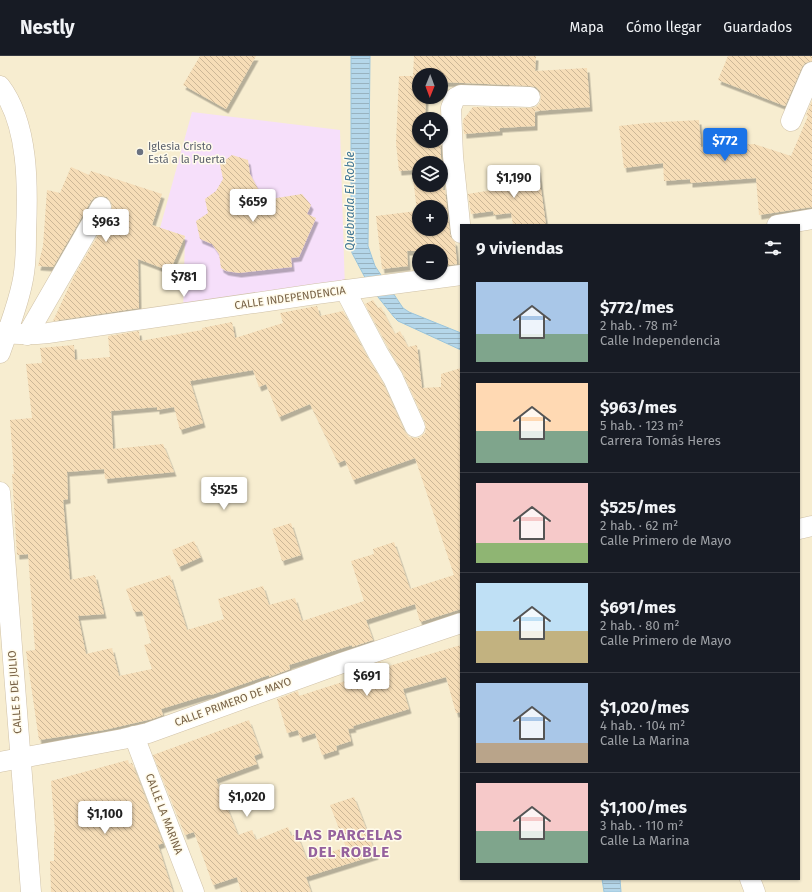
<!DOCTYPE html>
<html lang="es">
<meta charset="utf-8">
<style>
:root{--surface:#171b24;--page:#20242c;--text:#f1f3f6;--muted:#9ea1a6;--line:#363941;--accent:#1a73e8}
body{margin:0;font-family:"Fira Sans",sans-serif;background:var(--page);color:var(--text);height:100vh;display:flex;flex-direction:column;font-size:15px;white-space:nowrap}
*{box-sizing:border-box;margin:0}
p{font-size:13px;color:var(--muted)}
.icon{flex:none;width:22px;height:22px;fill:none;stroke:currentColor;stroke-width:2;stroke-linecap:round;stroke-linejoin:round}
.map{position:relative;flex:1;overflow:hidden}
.side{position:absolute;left:460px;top:168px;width:340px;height:656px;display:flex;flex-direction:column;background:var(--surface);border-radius:0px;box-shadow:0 1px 3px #0004}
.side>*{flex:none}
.needle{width:26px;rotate:181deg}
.buttons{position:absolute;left:412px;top:12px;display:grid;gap:8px}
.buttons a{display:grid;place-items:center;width:36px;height:36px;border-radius:50%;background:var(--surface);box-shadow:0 1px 3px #0004;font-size:20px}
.price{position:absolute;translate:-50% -34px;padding:0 9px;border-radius:4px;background:#fff;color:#222;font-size:13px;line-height:26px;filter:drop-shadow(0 1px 2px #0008)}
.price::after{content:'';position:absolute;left:50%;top:24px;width:12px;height:9px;margin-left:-6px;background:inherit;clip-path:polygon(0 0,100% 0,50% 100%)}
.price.current{background:var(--accent);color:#fff}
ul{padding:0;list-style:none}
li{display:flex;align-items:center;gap:12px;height:100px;padding:0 16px}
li+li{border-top:1px solid var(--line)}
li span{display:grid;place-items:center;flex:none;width:112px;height:80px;border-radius:0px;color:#555}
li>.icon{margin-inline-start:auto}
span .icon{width:48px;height:48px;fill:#fffc;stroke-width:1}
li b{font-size:17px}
h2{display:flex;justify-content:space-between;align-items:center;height:48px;padding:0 16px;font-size:17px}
header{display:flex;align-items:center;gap:24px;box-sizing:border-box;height:56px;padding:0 20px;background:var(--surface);border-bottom:1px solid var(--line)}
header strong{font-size:19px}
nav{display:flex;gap:22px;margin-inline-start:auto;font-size:14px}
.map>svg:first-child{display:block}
</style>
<header>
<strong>Nestly</strong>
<nav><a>Mapa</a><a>Cómo llegar</a><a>Guardados</a></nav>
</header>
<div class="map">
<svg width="812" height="836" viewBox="0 0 812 836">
<defs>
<pattern id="water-rules" width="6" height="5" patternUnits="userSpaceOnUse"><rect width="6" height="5" fill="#b5d7ea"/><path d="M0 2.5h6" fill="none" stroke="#98b2bf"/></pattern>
<pattern id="building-back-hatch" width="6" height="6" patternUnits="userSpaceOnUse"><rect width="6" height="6" fill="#f6ddb7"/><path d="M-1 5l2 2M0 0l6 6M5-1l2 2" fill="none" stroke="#ccb797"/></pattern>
<filter id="shadow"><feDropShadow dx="2.5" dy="4.5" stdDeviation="0" flood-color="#0004"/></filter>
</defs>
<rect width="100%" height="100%" fill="#fef9e2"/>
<path fill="#f7edd0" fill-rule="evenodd" d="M0 0H812V836H0ZM419 19H441V41H419ZM419 63H441V85H419ZM419 107H441V129H419ZM419 151H441V173H419ZM461 169H799V823H461ZM419 195H441V217H419Z"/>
<path fill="#f6dffa" d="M192 56 340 74 345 234 183 258 185 180 160 172Z"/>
<g fill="url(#water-rules)" stroke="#9ac5dc">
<path d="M351 0H370L368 190 375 210 403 252 409 256 461 277V294L398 265 394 261 370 231 352 197 351 191Z"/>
<path d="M602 823H620L621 836H604Z"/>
</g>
<g fill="url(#building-back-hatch)" fill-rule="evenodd" filter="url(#shadow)">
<path d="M200 0H256L226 53 183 29Z"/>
<path d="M414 0H536L535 15 587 12 590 51 535 55V70L500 72V75L464 78 463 64 473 51 530 52 536 51 540 47 541 41 540 35 536 31 530 30 441 26V19H419V41H426L425 63H419V85H440L443 134H445L450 178 452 183 455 186 457 208 441 210V195H407L408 210 382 213 376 160 417 155 412 114 399 115 396 87 399 20H413ZM419 107H441V129H419ZM419 151H441V173H419Z"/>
<path d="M728 0H812V5L805 7 802 11 785 50 718 24Z"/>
<path d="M812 45V151L759 159 756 122 690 127V123L664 125 663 107 624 112 619 70 646 67 699 64 701 91 754 88 791 100 808 60 806 59Z"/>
<path d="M232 99 248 104 250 118 264 144 302 138 311 149 307 158 316 162 299 201 291 202 292 211 239 217 226 215 221 212 219 198 212 188 200 183 196 165 208 157 205 143 216 135 223 123 220 108Z"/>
<path d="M71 111 89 119 91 115 162 138 152 169 185 180 170 215 138 203 139 252 53 265 74 220 111 157 112 151 111 146 107 141 101 140 95 141 91 145 53 211 38 210 43 190 47 134 60 137Z"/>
<path d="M538 112 546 169H513L511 157 494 159 493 155 471 158 468 138 505 132 503 117Z"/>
<path d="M373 244 378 252 381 251 395 278 400 275 408 291 417 289 422 332 441 331V318L461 312V553L420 566 415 548 366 564 373 584 352 591V589L289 609 290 613 269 621V619L211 639 210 638 161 653 163 659 152 663 104 674 39 684 26 595 35 594 28 498 17 499 12 418H14L10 364 32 362 26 308 42 307 40 292 74 289 75 304 110 301 108 280 139 275 140 285 202 274V272L232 266 235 282 283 267 280 257 317 250 320 260 343 255 368 302 383 327 405 376 409 381 414 382H419L425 377 426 372 425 366 403 317 388 291 365 248ZM253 314 259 331 266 328 279 361 310 348 338 407 345 404 353 424 415 402 454 519 410 533 394 486 373 493 374 498 351 505 364 545 302 565 295 542 269 549 263 530 218 543 224 563 187 574 170 519 126 533 134 556 142 555 151 587 144 589 152 613 119 620 112 592 86 598 78 560 104 558 95 519 70 524 63 444 68 443 67 416 104 413 105 423 174 416 163 388 113 393 111 355 157 351V354L174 351 180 374 203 367 190 325Z"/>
<path d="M291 467 301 499 282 505 272 473Z"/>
<path d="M194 485 201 501 179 511 172 494Z"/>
<path d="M461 589V656L456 657 446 621 403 633 409 653 353 670 354 672 348 673 351 685 336 690 337 694 322 699 315 677 300 682 298 674 287 677 277 643 298 635 299 640 361 620 359 613 381 606 382 612Z"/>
<path d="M249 664 261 697 254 700 257 708 216 723 238 779 252 774 256 784 288 771 291 780 297 778 307 804 346 791 330 749 354 741 376 799 306 821 311 836H241L237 821 213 829 194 776 185 779 153 699Z"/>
<path d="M128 704 129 708 132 707 163 787 158 789 173 836H51L50 805H54V776H55L51 725Z"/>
</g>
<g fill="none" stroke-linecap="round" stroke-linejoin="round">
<g stroke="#d0c2a8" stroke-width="21">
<g id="minor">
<path d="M0 30C29 68 28 131 26 177 26 194 26 211 22 228 17 252 8 274 0 297"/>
<path d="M791 65 812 16"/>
<path d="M777 169 812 163"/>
<path d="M461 177 453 100 451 52 455 42 461 39 530 41"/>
<path d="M345 234 378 297 393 322 415 371"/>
<path d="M0 276C17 279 31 279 48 277L316 238 461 219"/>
<path d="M27 279 101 151"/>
<path d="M0 436 31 836"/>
<path d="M799 473 812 470"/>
<path d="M134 680 194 836"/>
<path d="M0 706 123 683 148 677 342 607 461 567"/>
<path d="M750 823 755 836"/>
</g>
</g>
<use href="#minor" stroke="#fff" stroke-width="20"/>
</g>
<circle fill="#6b7280" stroke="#fffbeb" stroke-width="1.5" cx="140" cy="96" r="4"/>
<g text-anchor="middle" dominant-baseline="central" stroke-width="3" stroke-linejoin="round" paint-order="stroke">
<g font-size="11" fill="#5b616d" stroke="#fffbeb" text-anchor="start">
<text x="148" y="90">Iglesia Cristo<tspan x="148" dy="13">Está a la Puerta</tspan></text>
</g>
<g font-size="11" fill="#786246" stroke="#fffbeb">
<text transform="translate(290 242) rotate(-8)">CALLE INDEPENDENCIA</text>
<text transform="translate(15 636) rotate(-94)">CALLE 5 DE JULIO</text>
<text transform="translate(233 646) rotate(-20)">CALLE PRIMERO DE MAYO</text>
<text transform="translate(164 758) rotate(69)">CALLE LA MARINA</text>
</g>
<g font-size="12" font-style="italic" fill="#407695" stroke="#fffbeb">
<text transform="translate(350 145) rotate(-90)">Quebrada El Roble</text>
</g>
<g font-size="15" font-weight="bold" letter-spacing="1" fill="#95619d" stroke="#fffbeb">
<text x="349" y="779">LAS PARCELAS<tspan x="349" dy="17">DEL ROBLE</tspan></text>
</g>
</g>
</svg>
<div class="buttons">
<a><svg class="needle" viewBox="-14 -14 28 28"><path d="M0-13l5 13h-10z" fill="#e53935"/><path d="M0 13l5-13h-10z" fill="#9ea1a6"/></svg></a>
<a><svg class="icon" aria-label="locate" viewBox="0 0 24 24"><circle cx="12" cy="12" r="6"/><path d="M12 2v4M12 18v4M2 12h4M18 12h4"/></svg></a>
<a><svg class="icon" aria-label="layers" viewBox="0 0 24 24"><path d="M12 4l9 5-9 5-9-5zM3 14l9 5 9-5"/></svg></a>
<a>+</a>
<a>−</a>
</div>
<b class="price current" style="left:725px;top:106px">$772</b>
<b class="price" style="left:514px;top:143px">$1,190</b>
<b class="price" style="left:253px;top:167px">$659</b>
<b class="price" style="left:106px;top:187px">$963</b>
<b class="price" style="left:184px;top:242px">$781</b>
<b class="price" style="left:224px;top:455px">$525</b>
<b class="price" style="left:367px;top:641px">$691</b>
<b class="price" style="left:247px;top:762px">$1,020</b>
<b class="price" style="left:105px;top:779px">$1,100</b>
<section class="side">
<h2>9 viviendas<svg class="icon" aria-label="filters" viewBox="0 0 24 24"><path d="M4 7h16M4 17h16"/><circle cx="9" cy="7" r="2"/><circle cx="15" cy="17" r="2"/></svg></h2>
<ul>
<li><span style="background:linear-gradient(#a9c7e8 65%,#7fa58c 0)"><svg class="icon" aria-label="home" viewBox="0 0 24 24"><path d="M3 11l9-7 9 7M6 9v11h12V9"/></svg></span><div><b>$772/mes</b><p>2 hab. · 78 m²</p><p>Calle Independencia</p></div></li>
<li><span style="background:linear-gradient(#ffd9b3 60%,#7fa58c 0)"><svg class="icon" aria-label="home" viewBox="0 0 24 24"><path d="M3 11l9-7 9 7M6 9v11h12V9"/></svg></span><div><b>$963/mes</b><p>5 hab. · 123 m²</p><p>Carrera Tomás Heres</p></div></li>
<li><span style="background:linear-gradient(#f6c9c9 75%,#8fb573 0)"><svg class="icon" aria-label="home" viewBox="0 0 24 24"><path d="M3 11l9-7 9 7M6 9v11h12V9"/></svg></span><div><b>$525/mes</b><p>2 hab. · 62 m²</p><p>Calle Primero de Mayo</p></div></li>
<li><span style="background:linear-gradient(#bfe0f5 60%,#c2b280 0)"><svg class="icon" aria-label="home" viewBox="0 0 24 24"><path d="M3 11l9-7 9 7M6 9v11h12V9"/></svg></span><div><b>$691/mes</b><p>2 hab. · 80 m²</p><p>Calle Primero de Mayo</p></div></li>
<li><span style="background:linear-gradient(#a9c7e8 75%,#b9a48a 0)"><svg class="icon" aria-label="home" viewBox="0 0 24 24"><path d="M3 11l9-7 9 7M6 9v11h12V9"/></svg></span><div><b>$1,020/mes</b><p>4 hab. · 104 m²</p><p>Calle La Marina</p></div></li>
<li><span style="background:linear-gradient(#f6c9c9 60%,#7fa58c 0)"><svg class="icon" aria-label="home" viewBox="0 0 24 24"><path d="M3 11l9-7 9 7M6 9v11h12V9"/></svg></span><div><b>$1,100/mes</b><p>3 hab. · 110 m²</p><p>Calle La Marina</p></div></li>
</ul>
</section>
</div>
